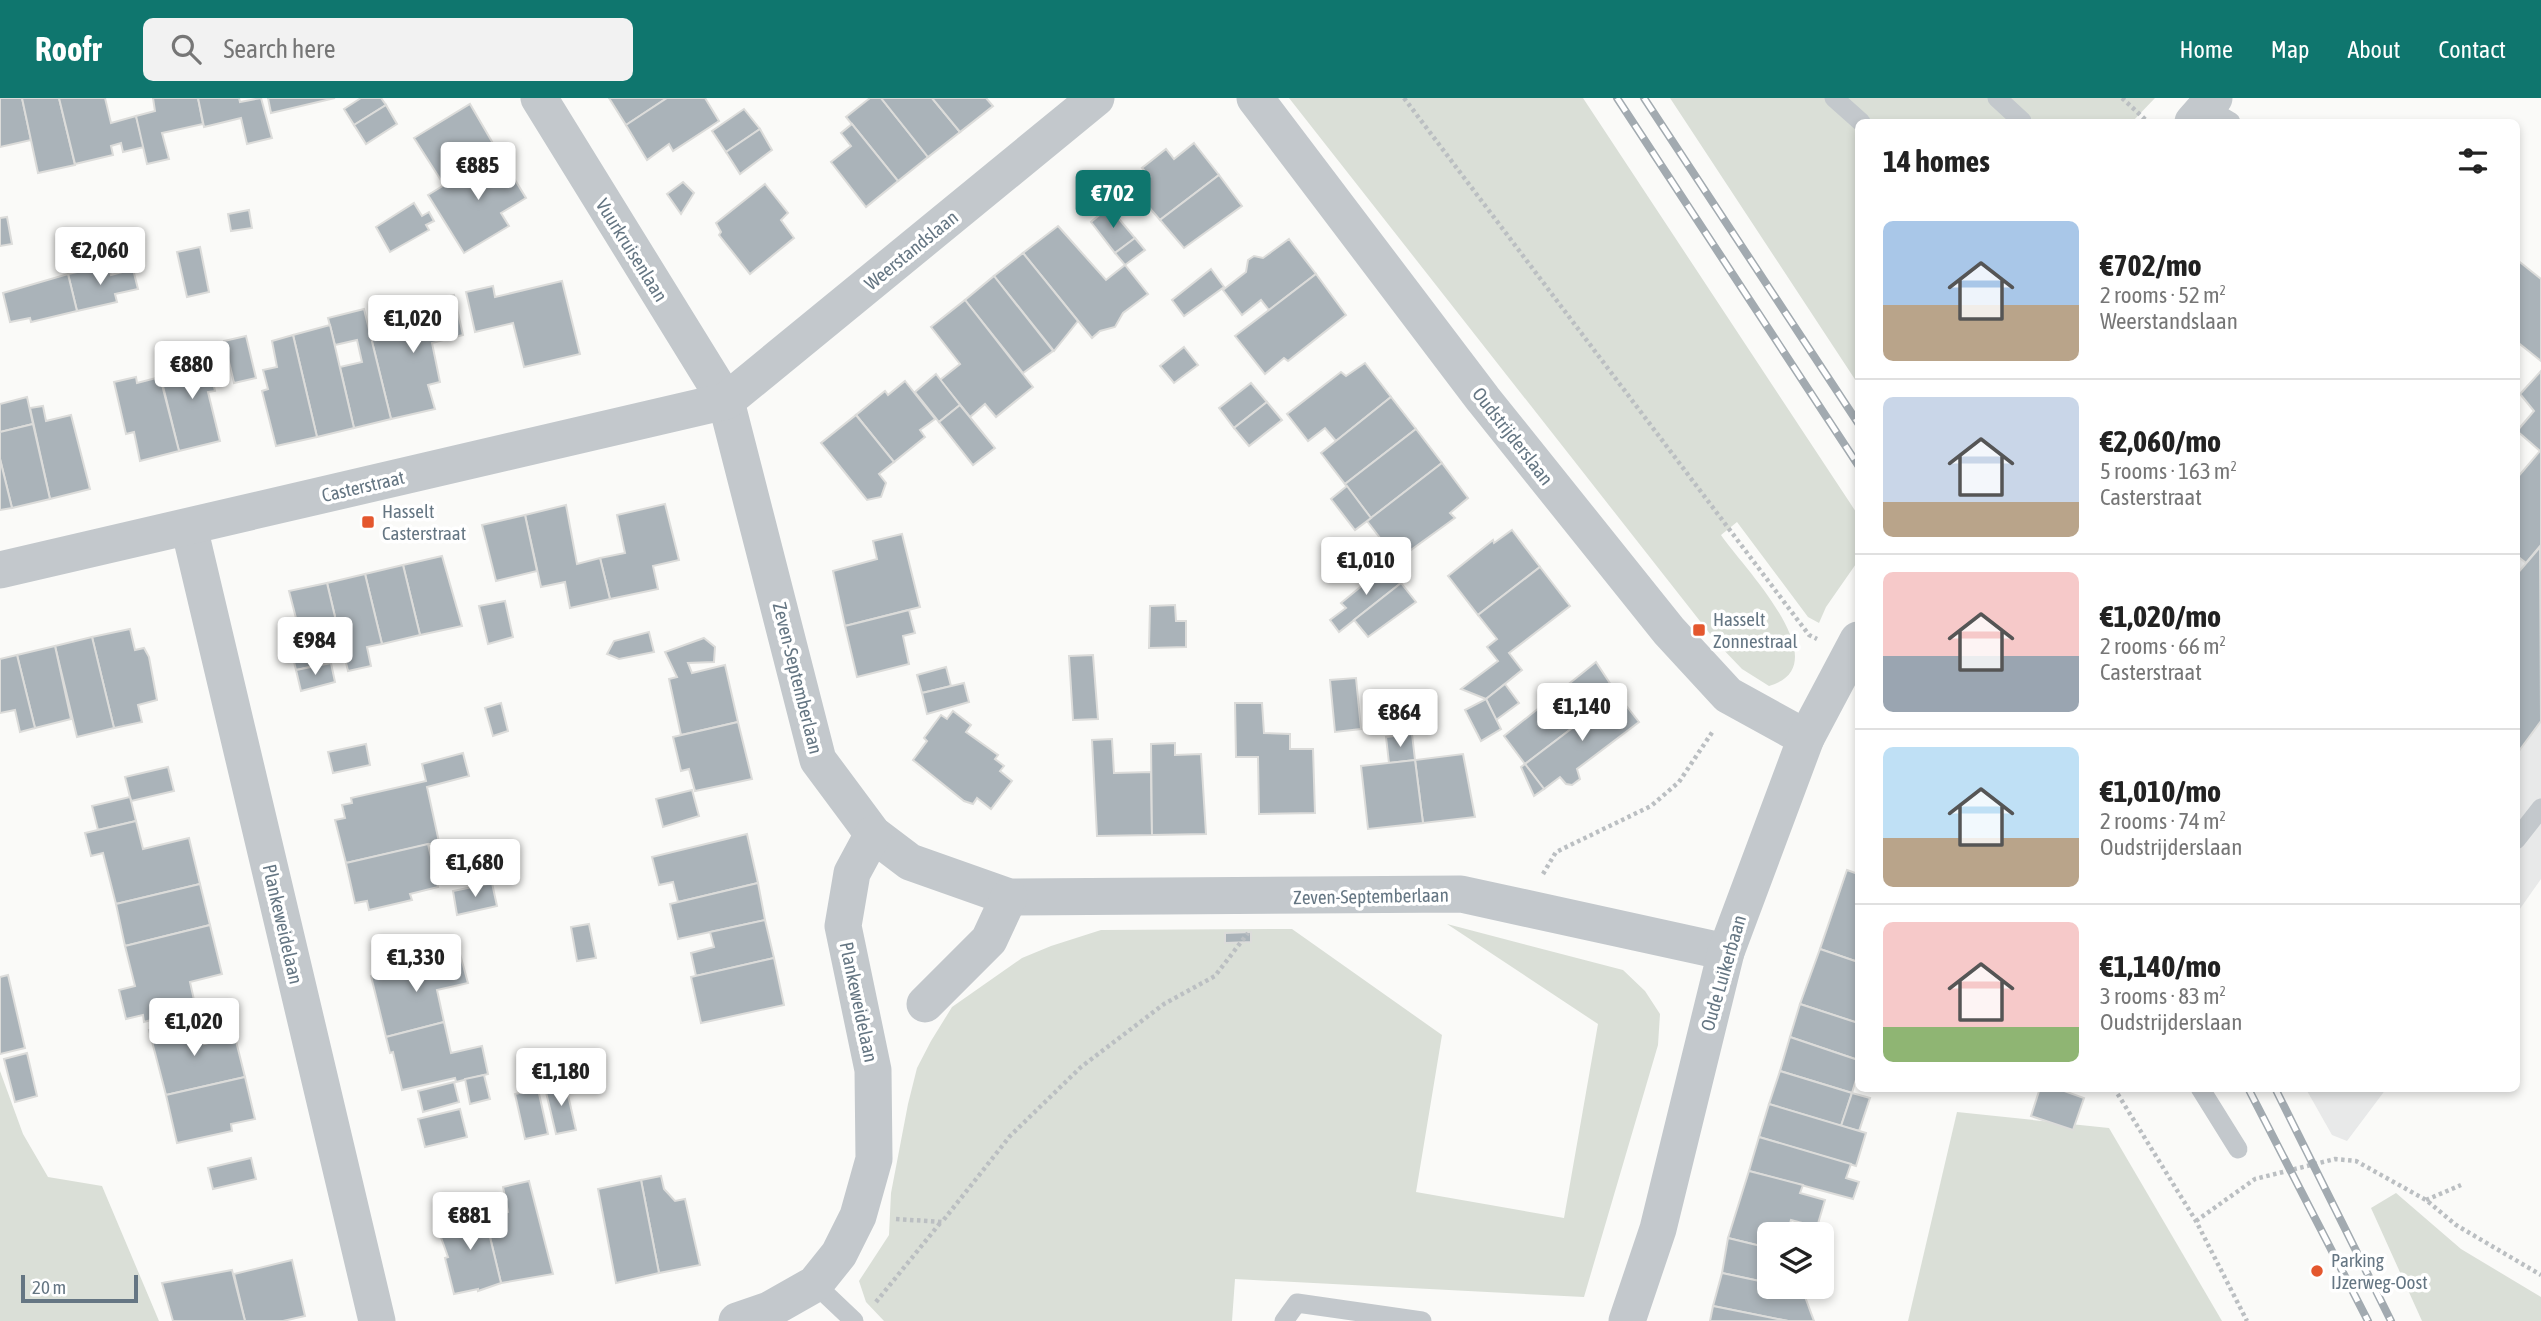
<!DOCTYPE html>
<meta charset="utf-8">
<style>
:root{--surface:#fff;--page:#f2f2f2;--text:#222;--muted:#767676;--line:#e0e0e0;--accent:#0f766e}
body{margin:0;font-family:"Asap Condensed",sans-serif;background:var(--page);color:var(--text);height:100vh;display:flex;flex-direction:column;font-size:26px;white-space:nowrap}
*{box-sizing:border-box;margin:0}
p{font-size:23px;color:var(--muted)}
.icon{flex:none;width:38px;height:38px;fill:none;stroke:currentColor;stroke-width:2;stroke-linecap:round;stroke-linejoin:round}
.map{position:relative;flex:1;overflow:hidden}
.panel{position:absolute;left:1855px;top:21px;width:665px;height:973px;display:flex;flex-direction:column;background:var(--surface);border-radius:10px;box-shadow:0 4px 10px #0003}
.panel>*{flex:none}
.controls{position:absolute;left:1757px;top:1124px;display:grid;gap:14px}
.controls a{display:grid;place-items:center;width:77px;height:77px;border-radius:10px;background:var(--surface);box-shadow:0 4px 10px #0003;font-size:35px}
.scale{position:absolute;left:21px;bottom:18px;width:117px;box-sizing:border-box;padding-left:7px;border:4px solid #657683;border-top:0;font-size:19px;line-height:24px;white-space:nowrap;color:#657683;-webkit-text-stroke:5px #fff;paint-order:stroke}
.price{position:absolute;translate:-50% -60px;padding:0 16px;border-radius:7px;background:#fff;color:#222;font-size:23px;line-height:46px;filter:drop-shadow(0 2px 4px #0008)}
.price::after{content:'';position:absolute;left:50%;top:42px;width:21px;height:16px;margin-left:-10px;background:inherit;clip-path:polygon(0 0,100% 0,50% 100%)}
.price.on{background:var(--accent);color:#fff}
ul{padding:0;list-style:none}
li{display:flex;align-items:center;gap:21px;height:175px;padding:0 28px}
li+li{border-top:2px solid var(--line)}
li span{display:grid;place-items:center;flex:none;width:196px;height:140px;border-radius:10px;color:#555}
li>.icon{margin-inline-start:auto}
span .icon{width:84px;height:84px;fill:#fffc;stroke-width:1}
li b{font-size:30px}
h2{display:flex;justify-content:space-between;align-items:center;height:84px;padding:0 28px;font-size:30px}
header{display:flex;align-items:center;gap:42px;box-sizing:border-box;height:98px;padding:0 35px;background:var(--accent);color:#fff}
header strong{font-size:33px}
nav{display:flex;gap:38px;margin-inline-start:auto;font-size:24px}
.search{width:490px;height:63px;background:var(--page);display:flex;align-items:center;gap:18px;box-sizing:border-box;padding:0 24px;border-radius:10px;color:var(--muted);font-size:26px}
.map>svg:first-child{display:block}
</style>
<header>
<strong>Roofr</strong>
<div class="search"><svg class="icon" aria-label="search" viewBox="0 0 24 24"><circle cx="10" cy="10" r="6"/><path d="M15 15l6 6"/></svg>Search here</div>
<nav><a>Home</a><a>Map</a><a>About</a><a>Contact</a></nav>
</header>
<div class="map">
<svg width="2541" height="1223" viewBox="0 0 2541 1223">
<rect width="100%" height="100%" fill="#fafaf8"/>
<g fill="#e8e9e9">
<path d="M2516 458 2541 478V781L2517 815Z"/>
<path d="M2306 991H2386L2347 1043 2332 1037Z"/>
</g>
<g fill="#dadfd7">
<path d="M1289 0H1583L1858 417V463L1826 509 1819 525 1808 519 1737 424 1721 437C1740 466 1842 567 1769 588L1742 571 1718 546Z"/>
<path d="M1670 0H2155L2132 24H1858V286Z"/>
<path d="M1447 826 1623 872 1645 893 1660 916 1658 947 1584 1199 1235 1181 1232 1223H884L866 1204 859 1183 889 1137 891 1095 908 1006 917 970 931 943 952 909 1022 860 1051 848 1101 832 1292 831 1442 937 1416 1094 1564 1120 1598 926Z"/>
<path d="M0 973 23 1036 48 1079 102 1088 159 1223H0Z"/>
<path d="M1957 1014 2109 1030 2222 1223H1908Z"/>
<path d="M2396 1095 2461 1151 2541 1199V1223H2422L2371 1110Z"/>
</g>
<g fill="#aab3b9" stroke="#dcdcda" stroke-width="2">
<path d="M0 0H22L31 42 0 49Z"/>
<path d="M22 0H59L75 67 38 75Z"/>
<path d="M59 0H105L111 25 136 18 144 49 123 54 121 45 111 48 113 57 75 66Z"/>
<path d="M153 0H198L203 26 162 35 169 61 147 66 136 18 155 13Z"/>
<path d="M198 0H239L240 4 261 0 272 40 247 46 241 20 204 29Z"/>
<path d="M268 0H335L271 15Z"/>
<path d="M361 0H381L386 7 354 27 344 11Z"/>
<path d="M609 0H667L626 27Z"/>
<path d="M667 0H705L719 23 673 53 669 46 647 62 626 27Z"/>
<path d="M870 0H881L928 59 898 83 846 19Z"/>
<path d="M881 0H932L960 34 928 59Z"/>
<path d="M932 0H986L993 8 960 34Z"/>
<path d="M470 6 498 54 444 87 414 40Z"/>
<path d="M386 7 397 26 366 46 354 27Z"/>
<path d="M744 11 760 31 726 54 712 33Z"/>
<path d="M852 26 898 83 866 109 831 64 851 48 841 35Z"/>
<path d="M760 31 772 52 740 76 726 54Z"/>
<path d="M1194 45 1219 77 1160 122 1134 92 1150 79 1142 70 1166 51 1174 61Z"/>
<path d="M498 54 526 100 501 115 509 128 464 155 428 97Z"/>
<path d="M1219 77 1242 108 1184 150 1160 122Z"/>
<path d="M683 84 694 95 681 116 667 96Z"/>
<path d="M765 86 788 115 781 122 794 140 750 176 719 137 721 134 716 125Z"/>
<path d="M414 105 422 118 429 114 434 123 426 127 429 132 390 154 376 129Z"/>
<path d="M1109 109 1135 140 1115 155 1091 124Z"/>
<path d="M249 112 252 130 231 133 228 116Z"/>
<path d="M7 119 12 146 0 148V120Z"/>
<path d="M1058 128 1106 182 1125 167 1148 196 1123 215 1115 229 1100 233 1092 240 1023 155Z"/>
<path d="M1135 140 1145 152 1125 167 1115 155Z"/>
<path d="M1289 141 1316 176 1269 212 1261 202 1242 217 1223 192 1246 174 1248 162 1254 158 1263 160Z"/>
<path d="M200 149 209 194 187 199 177 154Z"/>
<path d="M1023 155 1078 223 1054 253 994 178Z"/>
<path d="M2516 161 2541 181V263L2516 243Z"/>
<path d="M108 167 111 177 133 171 138 191 115 196 117 204 77 213 68 176Z"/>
<path d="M1211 171 1224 189 1184 218 1172 202Z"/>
<path d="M68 176 77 213 31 224 30 220 10 224 3 195Z"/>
<path d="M1316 176 1346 217 1288 263 1284 260 1265 276 1235 238Z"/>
<path d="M994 178 1053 253 1023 275 965 202Z"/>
<path d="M562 183 580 256 524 269 513 225 475 234 466 194 493 188 495 199Z"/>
<path d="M454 197 463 237 432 245 440 284 428 287 435 311 391 321 368 227 431 210 429 203Z"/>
<path d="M965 202 1033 289 996 319 985 306 970 319 940 282 960 266 931 229Z"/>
<path d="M364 211 391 321 354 330 340 269 362 264 357 242 335 247 328 220Z"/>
<path d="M330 227 354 330 317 339 293 237Z"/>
<path d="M293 237 317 339 276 348 262 293 268 291 263 272 277 269 272 243Z"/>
<path d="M246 238 256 280 234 285 224 243Z"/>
<path d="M205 249 215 293 208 294 220 343 179 353 161 280 181 276 177 256Z"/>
<path d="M1184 249 1198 267 1174 285 1160 268Z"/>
<path d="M1365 265 1391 299 1336 343 1325 330 1308 343 1287 316 1341 274 1346 278Z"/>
<path d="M2541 273V447L2526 465 2516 457V381L2540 353 2517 333 2534 313 2520 296Z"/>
<path d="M936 276 960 307 939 324 915 294Z"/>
<path d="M136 279 137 285 160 279 179 353 140 363 134 334 126 336 114 284Z"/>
<path d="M905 283 935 321 920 332 925 339 894 364 856 317 885 293 888 297Z"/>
<path d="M1251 285 1267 304 1234 330 1219 310Z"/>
<path d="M27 299 33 326 0 334V306Z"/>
<path d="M1391 299 1416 331 1345 386 1321 355Z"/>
<path d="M1267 304 1282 322 1249 348 1234 330Z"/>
<path d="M960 307 995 350 973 367 939 324Z"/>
<path d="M43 308 46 323 71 317 90 391 50 401 30 310Z"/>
<path d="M856 317 894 364 879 376 886 385 881 399 867 402 821 345Z"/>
<path d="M33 326 50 401 12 410 0 361V334Z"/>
<path d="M1416 331 1442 365 1371 420 1345 386Z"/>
<path d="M0 361 12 410 0 412Z"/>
<path d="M1442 365 1468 400 1450 415 1455 420 1397 462 1367 423Z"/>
<path d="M1347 388 1371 420 1355 432 1331 401Z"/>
<path d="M665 406 679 462 653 468 658 491 610 501 600 460 625 455 617 417Z"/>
<path d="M566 407 577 466 600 460 610 501 570 510 565 484 541 489 525 417Z"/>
<path d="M525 417 537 473 496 483 482 427Z"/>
<path d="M1512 432 1540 469 1478 517 1448 478 1493 442 1494 445Z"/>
<path d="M902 436 920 509 845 528 833 473 877 461 873 443Z"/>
<path d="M2540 449 2541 623 2516 657V477Z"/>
<path d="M442 458 462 528 420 537 403 467Z"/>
<path d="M403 467 420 537 382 546 365 476Z"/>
<path d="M1387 467 1401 485 1339 534 1330 522 1346 510 1341 505Z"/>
<path d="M1540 469 1570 508 1509 555 1522 572 1486 601 1461 591 1498 563 1487 549 1497 541 1478 517Z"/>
<path d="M365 476 382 546 367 549 371 568 348 573 327 485Z"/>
<path d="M327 485 345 561 296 572 286 531 298 528 289 493Z"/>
<path d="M1401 485 1416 504 1368 539 1354 522Z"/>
<path d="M505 503 513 539 488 546 479 508Z"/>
<path d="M1175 507 1176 523H1186V549L1149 550 1150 508Z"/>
<path d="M909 512 915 535 903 538 909 566 857 579 845 528Z"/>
<path d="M130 531 135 552 144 550 149 559 157 602 138 607 142 624 114 630 92 539Z"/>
<path d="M649 534 654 554 619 561 607 556 614 543Z"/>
<path d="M92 539 114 630 77 639 55 548Z"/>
<path d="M704 540 715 549 714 564 688 565 692 575 725 567 738 624 681 637 669 581 677 579 665 554Z"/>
<path d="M55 548 71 621 35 630 17 557Z"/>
<path d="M17 557 35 630 20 634 15 612 0 615V561Z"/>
<path d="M1093 557 1098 621 1073 622 1069 558Z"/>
<path d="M1596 564 1617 596 1525 666 1504 638Z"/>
<path d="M331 565 335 584 301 593 296 572Z"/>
<path d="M946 569 951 588 922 595 917 577Z"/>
<path d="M1356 580 1361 631 1335 634 1330 582Z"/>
<path d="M964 585 969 604 927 616 922 595Z"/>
<path d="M1505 586 1519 605 1496 622 1486 601Z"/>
<path d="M1617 596 1639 624 1577 671 1580 681 1572 687 1566 686 1560 679 1544 691 1525 666Z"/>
<path d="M1486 601 1501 631 1481 643 1465 612Z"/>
<path d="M501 605 508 633 493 638 485 610Z"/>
<path d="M1235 605H1262L1264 635 1290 636V651H1313L1315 715 1259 716 1258 659H1236Z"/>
<path d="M953 613 971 627 966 634 998 657 995 661 1004 668 1000 673 1012 683 991 711 977 700 973 706 964 703 913 662 927 643 924 640 941 617 947 621Z"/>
<path d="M738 624 752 681 695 693 689 671 681 673 673 639Z"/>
<path d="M1412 636 1415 662 1389 665 1386 639Z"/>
<path d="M1112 641 1114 675 1151 674 1152 737 1097 738 1092 642Z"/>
<path d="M1175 645V657L1201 656 1206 736 1152 737 1151 646Z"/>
<path d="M366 646 370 667 333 675 328 654Z"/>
<path d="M463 655 469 678 427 689 439 744 346 765 335 722 345 720 342 707 352 705 351 700 426 683 422 666Z"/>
<path d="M1463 656 1475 719 1423 725 1415 662Z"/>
<path d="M1415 662 1423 725 1368 731 1361 668Z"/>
<path d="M1525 666 1544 691 1534 698 1521 669Z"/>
<path d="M168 669 174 693 131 703 125 679Z"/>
<path d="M692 692 699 718 663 729 656 701Z"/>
<path d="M130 699 136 723 98 732 92 708Z"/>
<path d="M136 723 143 751 189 740 200 786 116 806 103 755 91 758 85 735Z"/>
<path d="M747 736 758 785 678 804 673 784 659 787 652 759Z"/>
<path d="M428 746 438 789 410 796 412 802 369 812 367 803 355 805 346 765Z"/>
<path d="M1847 772 1858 776V864L1820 851Z"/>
<path d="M492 785 497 808 457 817 453 793Z"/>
<path d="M758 785 765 822 678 841 670 806Z"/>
<path d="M200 786 210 827 125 848 116 806Z"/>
<path d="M765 822 774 860 696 878 691 855 714 849 710 834Z"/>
<path d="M589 826 596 860 577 863 571 829Z"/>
<path d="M210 827 222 876 190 884 194 902 156 912 158 920 144 924 143 917 126 921 119 892 135 888 125 848Z"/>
<path d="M1251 834V844L1225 845V835Z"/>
<path d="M1820 851 1858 864V925L1800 906Z"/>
<path d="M460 856 468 885 437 892 444 924 386 939 371 878Z"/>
<path d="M774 860 784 907 701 925 691 879Z"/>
<path d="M8 877 25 950 0 956V879Z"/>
<path d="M1800 906 1858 925V962L1790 939Z"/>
<path d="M198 919 204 946 235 939 245 979 166 997 149 932Z"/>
<path d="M444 924 451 955 482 948 488 976 456 984 455 980 402 992 393 954 390 955 386 939Z"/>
<path d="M1790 939 1858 962V975L1852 995 1780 973Z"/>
<path d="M27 955 37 998 15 1004 4 961Z"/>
<path d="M1780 973 1852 995 1841 1028 1769 1006Z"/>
<path d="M484 977 490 1001 470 1006 465 981Z"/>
<path d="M245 979 255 1021 231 1026 232 1033 177 1045 166 997Z"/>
<path d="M454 984 459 1004 423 1014 418 993Z"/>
<path d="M565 984 576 1032 556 1036 545 990Z"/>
<path d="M2040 990H2056L2084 1000 2073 1032 2031 1018Z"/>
<path d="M538 991 548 1036 525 1041 515 996Z"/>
<path d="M1852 995 1870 1000 1859 1033 1841 1028Z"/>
<path d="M1769 1006 1866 1035 1856 1068 1759 1039Z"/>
<path d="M460 1011 467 1039 425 1049 418 1021Z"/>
<path d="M1759 1039 1851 1066 1846 1080 1859 1084 1853 1101 1749 1073Z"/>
<path d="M251 1060 256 1081 213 1091 208 1070Z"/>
<path d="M1749 1073 1803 1087 1800 1095 1825 1102 1817 1129 1791 1122 1787 1136H1769V1150L1728 1140Z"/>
<path d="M661 1078 664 1091 675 1103 685 1101 700 1167 659 1175 641 1082Z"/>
<path d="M641 1082 659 1175 616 1185 598 1091Z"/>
<path d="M529 1083 553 1176 501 1185 485 1118 508 1114 503 1089Z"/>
<path d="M482 1106 501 1185 478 1193V1191L454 1196 445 1160 448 1159 438 1131 460 1126 457 1111Z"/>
<path d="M1728 1140 1769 1150V1185L1722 1175Z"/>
<path d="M292 1162 305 1218 283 1223H245L234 1176Z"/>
<path d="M232 1172 245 1223H173L162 1185Z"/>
<path d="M1722 1175 1769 1185V1188L1787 1189V1192L1804 1196 1814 1223H1788L1713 1208Z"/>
<path d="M1713 1208 1788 1223H1710Z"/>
</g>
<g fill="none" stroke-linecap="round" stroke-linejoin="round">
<g stroke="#bbbfc2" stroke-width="4.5" stroke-dasharray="3.5 3.5" stroke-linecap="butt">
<path d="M1404 0 1809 537 1817 541"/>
<path d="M2122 0 2148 24"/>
<path d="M1543 776 1556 754 1651 708 1679 684 1713 633"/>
<path d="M2114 990 2196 1123 2247 1223"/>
<path d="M2426 1102 2461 1087"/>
<path d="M896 1121 942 1124 1010 1038 1081 969 1164 906 1215 878 1248 835"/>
<path d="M2196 1123 2255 1081 2335 1061 2356 1063 2426 1102 2456 1127 2541 1177"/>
<path d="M876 1204 941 1124"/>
</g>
<g stroke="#c3c8cc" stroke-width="19">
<path d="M1834 0 1861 24"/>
<path d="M1997 0 2022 23 2020 24"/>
<path d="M2206 9 2231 24"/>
<path d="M2516 742 2541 710"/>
<path d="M2200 990 2238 1051"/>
<path d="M815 1186 854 1223"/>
<path d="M1284 1223 1297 1205 1422 1223"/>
</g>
<g stroke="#c3c8cc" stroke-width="37">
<path d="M539 0 726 303 818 662 873 736 910 764 1009 799 1461 796 1726 854"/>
<path d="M1255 0 1483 301 1669 533 1728 597 1806 640"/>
<path d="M2193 24 2214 0"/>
<path d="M189 429 377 1223"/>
<path d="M0 472 726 303 1096 0"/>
<path d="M925 906 989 842 1009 799"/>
<path d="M737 1223 769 1212 815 1186 839 1156 858 1118 874 1061 873 972 843 828 852 775 873 736"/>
<path d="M1627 1223 1658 1131 1726 854 1806 640 1858 542"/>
</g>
<g stroke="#a2aab0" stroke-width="8">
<g id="rail">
<path d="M1617 0 1858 367"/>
<path d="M1644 0 1858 325"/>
<path d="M2248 990 2368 1223"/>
<path d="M2275 990 2391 1223"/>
</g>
</g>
<use href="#rail" stroke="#fff" stroke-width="5" stroke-dasharray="16" stroke-linecap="butt"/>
</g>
<g fill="#e4572e" stroke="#fff" stroke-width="2.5">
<rect x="361" y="417" width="14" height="14" rx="3.5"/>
<rect x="1692" y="525" width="14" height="14" rx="3.5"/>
<circle cx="2317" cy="1173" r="7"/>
</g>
<g text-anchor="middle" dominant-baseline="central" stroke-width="7" stroke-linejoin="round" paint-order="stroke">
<g font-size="19" fill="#657683" stroke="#fff">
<text transform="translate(632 152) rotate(58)">Vuurkruisenlaan</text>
<text transform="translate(911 152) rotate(-39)">Weerstandslaan</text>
<text transform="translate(1513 338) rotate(52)">Oudstrijderslaan</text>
<text transform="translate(363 388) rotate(-13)">Casterstraat</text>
<text transform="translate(798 580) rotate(76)">Zeven-Septemberlaan</text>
<text transform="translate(1371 798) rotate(-1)">Zeven-Septemberlaan</text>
<text transform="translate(283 826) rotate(77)">Plankeweidelaan</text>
<text transform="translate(1723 875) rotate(-74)">Oude Luikerbaan</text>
<text transform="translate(859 904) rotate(78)">Plankeweidelaan</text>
</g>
<g font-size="19" fill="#657683" stroke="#fff" text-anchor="start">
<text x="382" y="413">Hasselt<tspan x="382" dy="22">Casterstraat</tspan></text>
<text x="1713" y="521">Hasselt<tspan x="1713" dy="22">Zonnestraal</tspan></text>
<text x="2331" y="1162">Parking<tspan x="2331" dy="22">IJzerweg-Oost</tspan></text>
</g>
</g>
</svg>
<div class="controls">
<a><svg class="icon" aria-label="layers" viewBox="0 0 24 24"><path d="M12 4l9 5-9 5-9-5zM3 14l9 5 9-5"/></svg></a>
</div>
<div class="scale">20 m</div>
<b class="price" style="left:478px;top:104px">€885</b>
<b class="price on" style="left:1113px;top:132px">€702</b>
<b class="price" style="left:100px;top:189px">€2,060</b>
<b class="price" style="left:413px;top:257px">€1,020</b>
<b class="price" style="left:192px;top:303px">€880</b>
<b class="price" style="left:1366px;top:499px">€1,010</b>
<b class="price" style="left:315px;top:579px">€984</b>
<b class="price" style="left:1582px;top:645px">€1,140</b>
<b class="price" style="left:1400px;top:651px">€864</b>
<b class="price" style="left:475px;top:801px">€1,680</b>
<b class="price" style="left:416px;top:896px">€1,330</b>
<b class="price" style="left:194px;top:960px">€1,020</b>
<b class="price" style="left:561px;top:1010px">€1,180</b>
<b class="price" style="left:470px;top:1154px">€881</b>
<section class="panel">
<h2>14 homes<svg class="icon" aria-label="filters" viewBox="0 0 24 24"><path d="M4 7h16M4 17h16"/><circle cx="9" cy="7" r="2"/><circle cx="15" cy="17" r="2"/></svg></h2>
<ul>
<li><span style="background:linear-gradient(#a9c7e8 60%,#b9a48a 0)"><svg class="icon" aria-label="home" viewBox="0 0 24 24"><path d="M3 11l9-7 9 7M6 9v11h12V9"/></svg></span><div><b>€702/mo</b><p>2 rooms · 52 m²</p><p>Weerstandslaan</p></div></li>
<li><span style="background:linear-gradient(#c9d6e8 75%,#b9a48a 0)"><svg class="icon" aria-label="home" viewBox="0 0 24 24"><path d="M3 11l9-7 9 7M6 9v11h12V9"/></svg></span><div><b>€2,060/mo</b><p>5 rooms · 163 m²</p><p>Casterstraat</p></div></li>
<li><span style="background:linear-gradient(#f6c9c9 60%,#9aa5b1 0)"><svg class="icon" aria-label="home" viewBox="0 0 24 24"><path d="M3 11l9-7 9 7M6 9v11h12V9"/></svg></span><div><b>€1,020/mo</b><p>2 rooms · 66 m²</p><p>Casterstraat</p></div></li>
<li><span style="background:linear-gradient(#bfe0f5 65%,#b9a48a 0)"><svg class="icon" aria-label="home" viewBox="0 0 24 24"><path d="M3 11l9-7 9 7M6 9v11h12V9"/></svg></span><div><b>€1,010/mo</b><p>2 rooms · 74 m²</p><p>Oudstrijderslaan</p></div></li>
<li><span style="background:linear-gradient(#f6c9c9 75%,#8fb573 0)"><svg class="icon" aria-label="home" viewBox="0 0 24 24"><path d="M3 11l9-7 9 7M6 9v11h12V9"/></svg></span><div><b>€1,140/mo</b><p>3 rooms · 83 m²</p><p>Oudstrijderslaan</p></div></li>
</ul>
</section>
</div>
